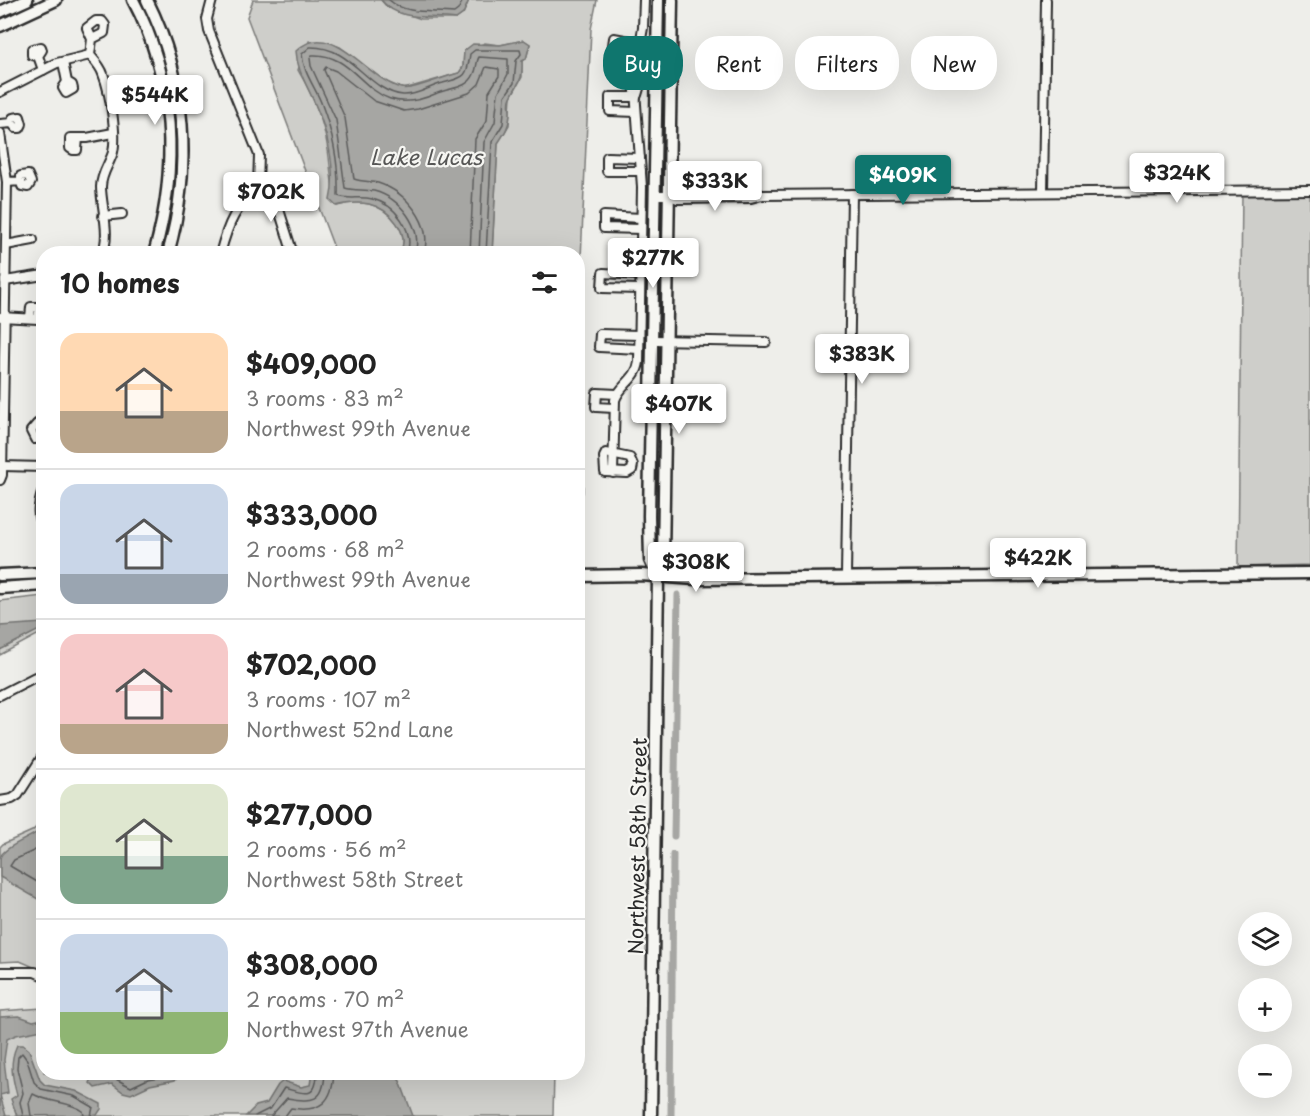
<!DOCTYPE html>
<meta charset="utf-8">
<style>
:root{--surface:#fff;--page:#f2f2f2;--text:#222;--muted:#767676;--line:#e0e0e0;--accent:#0f766e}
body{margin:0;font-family:"Playpen Sans",sans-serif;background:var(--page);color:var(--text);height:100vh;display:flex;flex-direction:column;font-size:22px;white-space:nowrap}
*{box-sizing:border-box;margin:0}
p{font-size:20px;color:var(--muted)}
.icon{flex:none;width:33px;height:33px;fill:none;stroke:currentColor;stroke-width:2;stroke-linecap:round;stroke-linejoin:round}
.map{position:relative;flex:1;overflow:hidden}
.drawer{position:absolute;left:36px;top:246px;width:549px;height:834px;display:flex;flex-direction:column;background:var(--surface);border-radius:24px;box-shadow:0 6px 24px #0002}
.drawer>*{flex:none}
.banner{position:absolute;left:603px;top:36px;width:570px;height:54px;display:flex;gap:12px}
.buttons{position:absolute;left:1238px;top:912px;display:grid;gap:12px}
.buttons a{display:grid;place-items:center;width:54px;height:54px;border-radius:50%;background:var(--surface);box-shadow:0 6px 24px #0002;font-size:30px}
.price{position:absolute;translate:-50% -51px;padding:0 14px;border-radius:6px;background:#fff;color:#222;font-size:20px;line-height:39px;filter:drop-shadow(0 2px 3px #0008)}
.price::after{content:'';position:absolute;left:50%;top:36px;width:18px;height:14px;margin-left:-9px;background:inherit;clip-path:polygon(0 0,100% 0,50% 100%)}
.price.active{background:var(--accent);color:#fff}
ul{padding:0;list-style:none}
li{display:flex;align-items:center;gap:18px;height:150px;padding:0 24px}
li+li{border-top:2px solid var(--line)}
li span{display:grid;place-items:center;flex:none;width:168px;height:120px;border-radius:18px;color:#555}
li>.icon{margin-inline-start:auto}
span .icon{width:72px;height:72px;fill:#fffc;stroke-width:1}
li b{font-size:26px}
h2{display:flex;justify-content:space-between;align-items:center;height:72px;padding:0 24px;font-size:26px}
.tag{padding:0 21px;border-radius:24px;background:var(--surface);box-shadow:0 6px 24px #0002;font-size:21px;line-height:54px}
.tag.active{background:var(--accent);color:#fff}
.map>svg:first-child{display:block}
</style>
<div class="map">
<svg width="1310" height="1116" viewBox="0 0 1310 1116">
<rect width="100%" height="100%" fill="#eeeeea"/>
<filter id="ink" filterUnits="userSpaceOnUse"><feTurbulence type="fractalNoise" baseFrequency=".0167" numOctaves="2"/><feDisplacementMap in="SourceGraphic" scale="12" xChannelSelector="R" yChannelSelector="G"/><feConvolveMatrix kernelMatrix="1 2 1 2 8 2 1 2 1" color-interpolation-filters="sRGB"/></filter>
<g filter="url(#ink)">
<g fill="#cececa" stroke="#7c7c7a" stroke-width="1.5">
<path d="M253 0H381L387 7 421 19H456L463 14 469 0H597L591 29 578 328V254L492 253 498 143 509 125 511 97 522 77V61L526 59 530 44 524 40 500 45 485 43 464 51 463 67 459 73 404 89 384 81 340 47 328 43 309 41 298 70C313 95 324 122 328 150 331 169 331 187 337 206 347 203 359 202 369 204 390 209 411 233 400 253H336L247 17Z"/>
<path d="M1242 191 1310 193V565L1238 567Z"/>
<path d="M578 414H582L583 492 578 507Z"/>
<path d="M43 596V638L37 635 0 655V601Z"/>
<path d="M43 821V971L20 961 0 962V847L3 844 32 831Z"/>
<path d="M43 1008 44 1072 554 1073 553 1116H0V1011Z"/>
</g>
<g fill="#a6a6a3" stroke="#757573" stroke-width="1.5">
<path d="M381 0H469L463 14 456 19C431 15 400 23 381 0Z"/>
<path d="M524 40 530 44 526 59 522 61C523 83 518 81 511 97 508 102 510 108 510 112 510 125 505 133 498 143L492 253H400C411 233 390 209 369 204 359 202 347 203 336 206L330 200C337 171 327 130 315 104 307 85 297 71 296 51 331 16 368 80 401 88 412 91 445 76 459 73L463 67 464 51 473 44 500 45Z"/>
<path d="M43 623V634L37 631 0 650V626Z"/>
<path d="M43 828V902L0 877C0 871 0 863 0 858 2 847 34 837 43 828Z"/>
<path d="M19 1016 33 1021 43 1019V1030L16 1035 7 1039 4 1060 8 1093 0 1095 6 1116H0V1017Z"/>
<path d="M17 1045H23L29 1050 40 1080 45 1085 76 1091 101 1104V1109L97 1115 17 1116 11 1099 17 1095C12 1077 9 1062 17 1045Z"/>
<path d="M95 1072H179V1073L175 1080 150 1085 131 1094 123 1092 112 1084 95 1088 90 1083Z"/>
<path d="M312 1072 393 1073 400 1081 413 1116H246L256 1106 267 1103 278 1085 283 1081 301 1087 310 1085Z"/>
</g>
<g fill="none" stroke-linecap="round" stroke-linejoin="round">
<g stroke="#5c5c5b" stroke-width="1.5">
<path d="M389 0C408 16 432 10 454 13L458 10 463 0"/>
<path d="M407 254C415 230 395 204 372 199 361 196 348 200 338 196 339 166 333 134 322 105 316 88 303 73 302 54L310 47C353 46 366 91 403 95 417 96 430 86 443 83 465 77 467 78 470 54L475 50H520L521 54 516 61 514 83 505 96 503 124 492 142 486 254"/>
<path d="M415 254C423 227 400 198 374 191 364 189 354 191 345 188L336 120 311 66 310 58 312 55C363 52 367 124 435 94 449 87 467 90 474 74 477 69 476 62 479 57L508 59V74L498 93 495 122 484 142 479 254"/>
<path d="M424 254C433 223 406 192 378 183 370 181 362 182 354 179L345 118 324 70 326 67 336 71 374 101 404 111 418 109 469 93 479 84 486 67 499 69V76L489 92 487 120 475 139 470 254"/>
<path d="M44 846 14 860 10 866 44 886"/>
<path d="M100 1072 101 1078H114L131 1087 148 1079 167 1076 172 1072"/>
<path d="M23 1116 20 1102 23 1093 17 1068 18 1057 22 1053 27 1060 34 1082 41 1089 74 1096 93 1107 91 1116"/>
<path d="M31 1116 29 1103 33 1094C49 1103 68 1101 83 1111L84 1116"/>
<path d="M255 1116 271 1108 284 1088C303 1093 317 1101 317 1072"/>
<path d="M271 1116 287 1098C312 1102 324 1103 325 1072"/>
<path d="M285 1116 291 1108C320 1113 333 1102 334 1072"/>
</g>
<g stroke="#a6a6a3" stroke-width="7">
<path d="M674 836 678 595"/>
<path d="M671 1116 673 855"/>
</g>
<g stroke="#2b2b2b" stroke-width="12">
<g id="street">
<path d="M212 0 207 19 209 31 259 155 258 185C235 210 229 220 220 254"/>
<path d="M92 39 104 33 105 25 102 21H96L87 28 92 39 90 55C95 61 101 67 103 74 110 91 117 134 113 152 110 163 101 174 101 187 101 205 112 240 101 254"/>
<path d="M640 53 612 52 614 38 641 43"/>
<path d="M38 56 32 55V49L41 47 42 50 38 56 43 70"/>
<path d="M63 62 67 82 63 88 66 93 73 89 72 85 67 82"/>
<path d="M108 91 118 89 120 83 125 82 127 84 128 91 121 94 118 89"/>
<path d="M0 92 57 63 90 55"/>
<path d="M637 95 643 75 639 57"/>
<path d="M636 112 610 111V97H636"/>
<path d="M0 124 12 123 13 118 20 117 22 124 20 128H16L12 123"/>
<path d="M0 133 7 182 2 475 0 480"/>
<path d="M78 138 77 150H73L70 148V138H87L113 133"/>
<path d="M640 158 607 157V171H641"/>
<path d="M7 182 21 181 22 186 28 187 31 182 28 175 21 176V181"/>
<path d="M258 185 275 197 293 254"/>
<path d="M1043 192 1046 0"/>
<path d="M655 195H669L679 190H751L762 195"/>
<path d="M669 195 678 199 751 198 762 195 1310 190"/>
<path d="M103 216 122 214"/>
<path d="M641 229 604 228V216L641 218"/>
<path d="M6 245 33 240"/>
<path d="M5 281 44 275"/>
<path d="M640 289 602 288 603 273 640 275"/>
<path d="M1 317 38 319 40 307H31L30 318"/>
<path d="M653 340 766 342"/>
<path d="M639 349 599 347 600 334 639 335"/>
<path d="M614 408 596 407 597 393 617 394"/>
<path d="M44 428 37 424 31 431 35 439 44 436"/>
<path d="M606 453 630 458 633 465 632 470 627 473 605 472 604 457Z"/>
<path d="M2 466 44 467"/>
<path d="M613 473 615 400C620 385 637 379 639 362L642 187 634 77 643 28 644 0"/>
<path d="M44 486C40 500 34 515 44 528"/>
<path d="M846 576 852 194"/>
<path d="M0 695 35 677H44"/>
<path d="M0 801 12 799 18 795 44 754"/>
<path d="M0 972H35L44 976"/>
</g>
</g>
<g stroke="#2b2b2b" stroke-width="15">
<g id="secondary">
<path d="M133 0C175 79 179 168 154 254"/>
<path d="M147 0C187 80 192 168 168 254"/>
<path d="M0 12 27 0"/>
<path d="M0 26 56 0"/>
<path d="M0 575 44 573"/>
<path d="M578 576 641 575 695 579 1310 573"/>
<path d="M658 577 650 560 649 516 658 0"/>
<path d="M0 588 44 585"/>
<path d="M651 1116 658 577 663 559 672 0"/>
</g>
</g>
<use href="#street" stroke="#f6f6f2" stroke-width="8"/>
<use href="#secondary" stroke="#f6f6f2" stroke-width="10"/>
</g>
</g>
<g text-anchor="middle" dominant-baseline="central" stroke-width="4.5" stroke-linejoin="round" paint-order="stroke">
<g font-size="20" fill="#2b2b2b" stroke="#f6f6f2">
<text transform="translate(637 846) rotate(-89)">Northwest 58th Street</text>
</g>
<g font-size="21" font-style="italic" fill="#565655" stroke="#f6f6f2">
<text x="426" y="156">Lake Lucas</text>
</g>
</g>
</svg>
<div class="buttons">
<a><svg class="icon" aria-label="layers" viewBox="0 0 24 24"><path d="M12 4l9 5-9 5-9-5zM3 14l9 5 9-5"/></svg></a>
<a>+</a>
<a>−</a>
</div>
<b class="price" style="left:155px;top:126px">$544K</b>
<b class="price" style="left:1177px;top:204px">$324K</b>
<b class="price active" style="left:903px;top:206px">$409K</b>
<b class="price" style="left:715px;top:212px">$333K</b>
<b class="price" style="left:271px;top:223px">$702K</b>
<b class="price" style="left:653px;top:289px">$277K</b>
<b class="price" style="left:862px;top:385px">$383K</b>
<b class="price" style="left:679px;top:435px">$407K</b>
<b class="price" style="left:1038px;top:589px">$422K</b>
<b class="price" style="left:696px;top:593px">$308K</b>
<div class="banner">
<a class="tag active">Buy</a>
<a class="tag">Rent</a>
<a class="tag">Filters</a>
<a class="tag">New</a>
</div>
<section class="drawer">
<h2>10 homes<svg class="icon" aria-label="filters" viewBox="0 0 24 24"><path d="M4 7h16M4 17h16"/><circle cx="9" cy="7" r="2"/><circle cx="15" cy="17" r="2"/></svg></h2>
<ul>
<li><span style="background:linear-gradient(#ffd9b3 65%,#b9a48a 0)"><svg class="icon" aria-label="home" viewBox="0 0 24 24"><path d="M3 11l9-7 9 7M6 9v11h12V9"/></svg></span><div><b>$409,000</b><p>3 rooms · 83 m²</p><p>Northwest 99th Avenue</p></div></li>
<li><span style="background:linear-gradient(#c9d6e8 75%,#9aa5b1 0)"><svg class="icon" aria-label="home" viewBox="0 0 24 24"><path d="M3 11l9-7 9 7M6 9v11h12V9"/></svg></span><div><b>$333,000</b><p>2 rooms · 68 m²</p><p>Northwest 99th Avenue</p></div></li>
<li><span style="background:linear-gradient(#f6c9c9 75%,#b9a48a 0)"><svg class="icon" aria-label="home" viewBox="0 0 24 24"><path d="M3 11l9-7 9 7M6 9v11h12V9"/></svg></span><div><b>$702,000</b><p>3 rooms · 107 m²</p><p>Northwest 52nd Lane</p></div></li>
<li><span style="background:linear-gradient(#dfe7d0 60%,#7fa58c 0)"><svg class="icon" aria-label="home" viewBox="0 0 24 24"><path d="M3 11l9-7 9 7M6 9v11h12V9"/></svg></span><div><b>$277,000</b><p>2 rooms · 56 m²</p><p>Northwest 58th Street</p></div></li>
<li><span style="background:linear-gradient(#c9d6e8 65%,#8fb573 0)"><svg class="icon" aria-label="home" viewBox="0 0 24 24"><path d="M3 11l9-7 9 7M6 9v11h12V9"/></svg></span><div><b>$308,000</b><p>2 rooms · 70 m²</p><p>Northwest 97th Avenue</p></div></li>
</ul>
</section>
</div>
